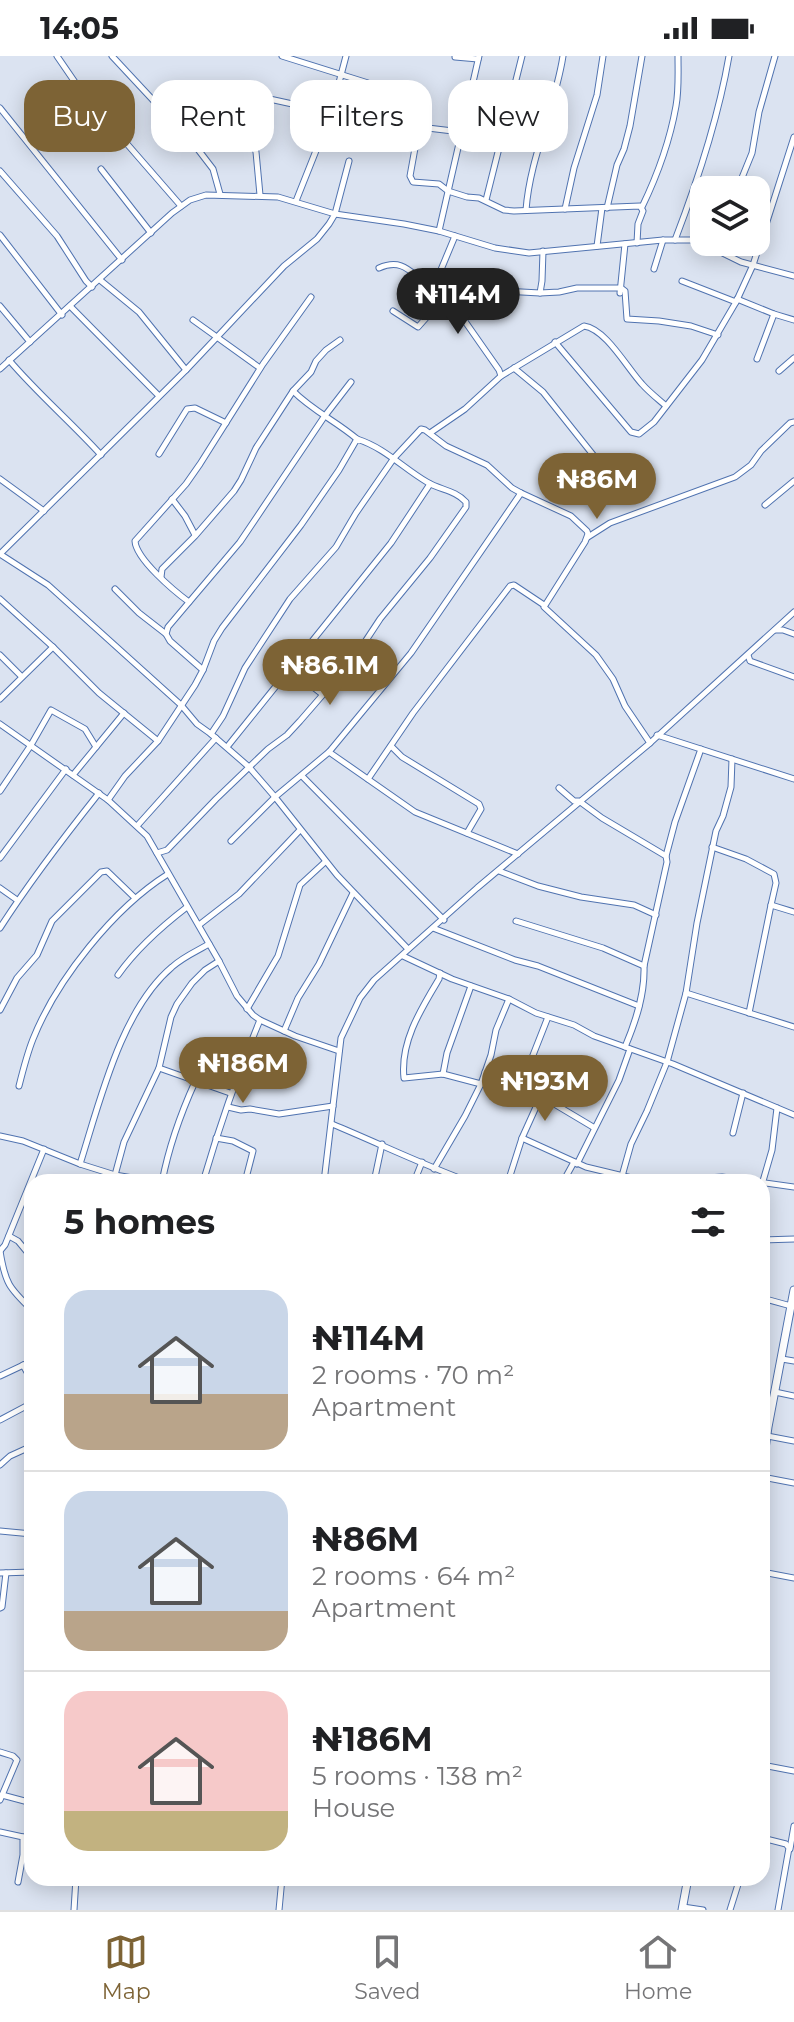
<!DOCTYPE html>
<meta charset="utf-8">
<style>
:root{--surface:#fff;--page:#f6f6f6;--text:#202124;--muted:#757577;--line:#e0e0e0;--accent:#7d6335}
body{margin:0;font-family:Montserrat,sans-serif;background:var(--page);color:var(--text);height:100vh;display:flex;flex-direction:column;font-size:30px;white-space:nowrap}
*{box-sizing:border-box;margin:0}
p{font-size:26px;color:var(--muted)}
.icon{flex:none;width:44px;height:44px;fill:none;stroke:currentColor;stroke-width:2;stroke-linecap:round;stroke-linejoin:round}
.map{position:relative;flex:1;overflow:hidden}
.side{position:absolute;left:24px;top:1118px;width:746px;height:712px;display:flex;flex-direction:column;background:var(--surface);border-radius:24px;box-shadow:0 4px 20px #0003}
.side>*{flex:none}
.hud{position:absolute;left:24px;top:24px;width:746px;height:72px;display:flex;gap:16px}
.buttons{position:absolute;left:690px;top:120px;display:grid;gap:16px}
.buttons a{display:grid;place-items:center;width:80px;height:80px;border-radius:16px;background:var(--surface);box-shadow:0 4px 20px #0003;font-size:40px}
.price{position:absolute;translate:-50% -68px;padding:0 18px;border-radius:28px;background:var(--accent);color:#fff;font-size:26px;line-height:52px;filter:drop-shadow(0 2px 4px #0008)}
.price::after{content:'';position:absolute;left:50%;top:48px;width:24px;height:18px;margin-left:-12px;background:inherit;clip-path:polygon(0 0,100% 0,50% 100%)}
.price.active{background:#222;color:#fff}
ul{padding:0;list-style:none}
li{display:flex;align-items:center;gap:24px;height:200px;padding:0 40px}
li+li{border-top:2px solid var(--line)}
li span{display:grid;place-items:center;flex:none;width:224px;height:160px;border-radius:24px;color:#555}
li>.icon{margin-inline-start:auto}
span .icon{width:96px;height:96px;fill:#fffc;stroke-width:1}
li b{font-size:34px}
h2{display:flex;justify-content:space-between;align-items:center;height:96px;padding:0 40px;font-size:34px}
.pill{padding:0 28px;border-radius:24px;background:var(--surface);box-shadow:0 4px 20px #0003;font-size:28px;line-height:72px}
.pill.active{background:var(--accent);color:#fff}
.status{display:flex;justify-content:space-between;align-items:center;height:56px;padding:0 40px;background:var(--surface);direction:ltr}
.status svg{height:22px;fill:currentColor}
.menu{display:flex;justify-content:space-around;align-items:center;height:112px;border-top:2px solid var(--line);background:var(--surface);font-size:22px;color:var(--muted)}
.menu a{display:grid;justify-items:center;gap:4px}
.menu .active{color:var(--accent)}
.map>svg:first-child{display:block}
</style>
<div class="status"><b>14:05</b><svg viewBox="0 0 49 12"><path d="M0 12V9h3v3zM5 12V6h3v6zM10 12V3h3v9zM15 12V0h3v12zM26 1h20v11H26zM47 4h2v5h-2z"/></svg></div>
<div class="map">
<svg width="794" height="1854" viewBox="0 0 794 1854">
<rect width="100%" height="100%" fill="#dbe3f1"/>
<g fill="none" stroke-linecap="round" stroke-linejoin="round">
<g stroke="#5073b0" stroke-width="7">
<g id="minor">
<path d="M57 0 81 35 181 150"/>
<path d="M112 0 166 58"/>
<path d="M282 0 368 27"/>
<path d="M455 1 478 3"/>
<path d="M226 50 252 86 256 96 260 139"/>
<path d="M0 52 122 204"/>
<path d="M419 70 410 120 413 126 439 128 448 135 467 141 479 142 504 154 514 155 640 150 643 155 638 168 637 187"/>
<path d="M381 89 378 85 382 66"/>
<path d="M101 113 151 177"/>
<path d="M0 115 57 180 86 225 92 231"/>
<path d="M737 134 752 97 759 56 775 0"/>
<path d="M220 138 213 113 190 83 166 58C183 52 195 55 212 53 231 50 245 43 265 42L370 65 461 76"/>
<path d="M486 144 522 0"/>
<path d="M296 145 331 57 346 0"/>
<path d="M642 151C657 120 670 84 676 50 679 34 678 16 678 0"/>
<path d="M607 152 617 109 624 93 630 70 642 0"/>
<path d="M565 153 574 112 597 39 603 0"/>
<path d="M526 154C530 101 555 52 563 0"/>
<path d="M439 175 479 0"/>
<path d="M0 179 62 259"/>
<path d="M675 184C698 124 718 64 729 0"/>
<path d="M597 190 602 152"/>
<path d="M715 194 718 186"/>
<path d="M543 195 542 225 540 237 559 236 577 232H621L625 235 627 263 659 265 691 270 718 279"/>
<path d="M379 212C406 200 413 222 434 232"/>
<path d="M654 213 663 184"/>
<path d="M476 223 505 235 540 237"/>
<path d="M100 224 139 256 186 314"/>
<path d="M682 225 736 246"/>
<path d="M620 237 625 188"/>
<path d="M737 243 774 258 794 264"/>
<path d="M0 250 30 286"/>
<path d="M70 250 159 340"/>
<path d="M393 255 418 271 442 244"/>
<path d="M193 264 260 312"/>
<path d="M555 286 631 376 639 378 654 366 702 304 736 246 753 209 794 81"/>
<path d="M757 303 774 258"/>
<path d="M9 304C38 338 71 366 101 399"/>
<path d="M514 312 543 336 598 405"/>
<path d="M0 313 172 157 190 144 206 139 278 141 335 158 404 168 439 175 495 192 529 197 663 184H696L741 206 794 220"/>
<path d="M779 315 794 302"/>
<path d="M501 320 584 270C606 273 627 312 642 328 649 336 658 343 666 350"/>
<path d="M293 335C313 355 336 365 357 383"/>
<path d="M430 377 465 353 501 320 499 314 464 264 435 236V228L455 180"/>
<path d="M159 398 187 353 195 352 226 367"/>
<path d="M0 423 44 455"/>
<path d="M172 443 185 460 195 479"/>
<path d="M765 449 794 425"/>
<path d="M588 481 610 467 735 421 751 409 761 395 790 367 794 366"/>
<path d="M0 498 48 529 181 649 197 668 211 678 249 711 275 741 337 819 408 893"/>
<path d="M0 498 186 314 284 210 317 183 329 168 335 158 349 105"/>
<path d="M161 521 162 513 195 480 234 435 241 424 256 392 293 335 311 316 316 305 326 294 340 284"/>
<path d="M115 533 139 557 166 578"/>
<path d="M0 543 53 591 99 637 158 685"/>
<path d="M189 546C174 535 136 503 135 485L186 428 200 408 263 308 311 241"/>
<path d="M775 574H783L794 578"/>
<path d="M0 599 21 620"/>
<path d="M748 599 750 605 794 621"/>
<path d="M203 614 170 585 166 578 168 571 240 486 324 361 351 326"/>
<path d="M291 614 322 638"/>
<path d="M0 643 53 591"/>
<path d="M0 668 108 744 147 780 219 905 237 940 253 959 260 964 295 980 339 995"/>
<path d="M211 678 223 660 245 612 290 543 336 491 356 457 394 402 421 373 425 374 446 390 487 409 512 432 521 437 571 460 587 475 588 478 585 486 544 551 596 599 613 623 625 650 650 687"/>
<path d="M657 679 794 723"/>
<path d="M391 690 402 701 479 748 481 753 467 777"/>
<path d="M227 691 391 487 430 428"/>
<path d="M329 696 415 756 518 798"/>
<path d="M73 719 124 657"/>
<path d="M302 720 444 864"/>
<path d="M368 723 413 657 510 530 514 529 544 549"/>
<path d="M559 732 574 745H579L602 762 666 800 667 806 644 910C645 938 636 965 625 991"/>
<path d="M0 735 31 689 51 654 85 673 96 691"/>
<path d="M108 744 125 720 158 685 195 629 203 614 214 585 222 572 301 469 339 414 357 383C385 392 403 412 427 426 440 434 455 434 466 446V451L430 502 380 563 353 604 300 665 287 679 268 693 216 743 167 794 157 797"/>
<path d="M137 770 216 682"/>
<path d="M231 785 275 741 329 696 411 597 521 437"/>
<path d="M712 791 746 803 774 818 776 827 771 849 794 856"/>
<path d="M666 800 675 766 701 693"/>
<path d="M0 802 66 713"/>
<path d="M499 815 538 830 581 841 634 849 656 859"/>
<path d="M0 832 17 844"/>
<path d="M516 865 603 892 644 910"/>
<path d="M199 869 239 838 300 774"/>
<path d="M0 872C30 825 64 781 99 737"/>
<path d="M433 872 515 904 538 910 639 950"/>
<path d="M403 900 452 923 509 943 536 957 574 969 594 980 673 1008 794 1059"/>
<path d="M440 917 439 923C421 953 400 986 404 1022L443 1018 481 1028"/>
<path d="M118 919C137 892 161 871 187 851"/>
<path d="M686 937 794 971"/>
<path d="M247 953 278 900 300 829 325 806"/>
<path d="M0 954 17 922 37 899 52 865 101 816 107 815 135 842"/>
<path d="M749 957 771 849"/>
<path d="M284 975 298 942 319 908 353 837"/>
<path d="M159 1012 230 1037"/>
<path d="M485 1016 524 1022 548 961"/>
<path d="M443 1018 447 997 471 930"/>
<path d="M19 1030C23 1014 27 998 33 983 57 923 114 852 168 818"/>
<path d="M228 1051 241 1054 250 1053 279 1058 333 1050"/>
<path d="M332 1068C378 1087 423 1109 470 1126"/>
<path d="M733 1077 743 1037"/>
<path d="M0 1080 23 1085 80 1108 115 1119 156 1126"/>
<path d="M216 1082 233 1085 253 1095 245 1126"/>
<path d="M522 1082 541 1040 593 1071"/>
<path d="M80 1108C100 1045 121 954 172 911 183 901 197 895 209 888"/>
<path d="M577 1108 619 1024 630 993"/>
<path d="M434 1113 465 1060 481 1028 491 999 496 974 509 943"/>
<path d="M115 1119 124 1086 159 1012 171 961 177 948 192 927 205 914 219 905"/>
<path d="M622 1120 631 1088 647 1055 667 1006 686 937 697 867 716 775 723 760 731 731 732 703"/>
<path d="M763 1125 772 1094 777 1052"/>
<path d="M162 1126C169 1090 180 1059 195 1026"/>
<path d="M203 1126C219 1071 238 1017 260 964"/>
<path d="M324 1126 341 982 360 942 374 924 477 832 650 687 794 556"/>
<path d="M374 1126 382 1088"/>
<path d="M414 1126 422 1106"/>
<path d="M508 1126 522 1082 586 1111 640 1124 653 1126 722 1121 794 1131"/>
<path d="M563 1126 574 1106"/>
<path d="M9 1180 18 1185 32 1202"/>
<path d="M762 1184 794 1183"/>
<path d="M0 1195 5 1189 44 1093"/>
<path d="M0 1195C5 1227 9 1232 32 1254"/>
<path d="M762 1242 791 1250"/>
<path d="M782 1303 794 1305"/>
<path d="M23 1309 32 1325"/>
<path d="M0 1320 32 1305"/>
<path d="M775 1336 794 1340"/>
<path d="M0 1364 32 1347"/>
<path d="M762 1379 794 1385"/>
<path d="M0 1409 10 1400 32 1390"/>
<path d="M762 1421 794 1427"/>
<path d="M0 1475 32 1478"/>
<path d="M762 1516 794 1522"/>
<path d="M0 1517 32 1516"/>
<path d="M0 1552 2 1551 6 1517"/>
<path d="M0 1696 13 1700 17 1704 0 1744"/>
<path d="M762 1709 794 1715"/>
<path d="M762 1718 763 1710"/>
<path d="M2 1739 32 1747"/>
<path d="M0 1776 23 1781V1799L18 1826"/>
<path d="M23 1781 32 1782"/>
<path d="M762 1782 786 1788 789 1792 778 1854"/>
<path d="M790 1793 794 1770"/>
<path d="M683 1851 703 1854"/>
<path d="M74 1854 76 1822"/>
<path d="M279 1854 282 1822"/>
<path d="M730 1854 740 1822"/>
</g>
</g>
<g stroke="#5073b0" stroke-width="9">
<g id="major">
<path d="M762 1415 768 1371 794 1234"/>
<path d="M682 1854 688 1822"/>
</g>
</g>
<use href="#minor" stroke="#fff" stroke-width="5"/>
<use href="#major" stroke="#fff" stroke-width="7"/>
</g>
</svg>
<div class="buttons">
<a><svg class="icon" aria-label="layers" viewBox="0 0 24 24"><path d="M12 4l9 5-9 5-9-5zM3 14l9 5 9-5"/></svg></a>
</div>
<b class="price active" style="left:458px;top:280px">₦114M</b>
<b class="price" style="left:597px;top:465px">₦86M</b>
<b class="price" style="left:330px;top:651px">₦86.1M</b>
<b class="price" style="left:243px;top:1049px">₦186M</b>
<b class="price" style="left:545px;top:1067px">₦193M</b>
<div class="hud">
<a class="pill active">Buy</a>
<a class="pill">Rent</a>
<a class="pill">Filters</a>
<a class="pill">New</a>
</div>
<section class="side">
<h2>5 homes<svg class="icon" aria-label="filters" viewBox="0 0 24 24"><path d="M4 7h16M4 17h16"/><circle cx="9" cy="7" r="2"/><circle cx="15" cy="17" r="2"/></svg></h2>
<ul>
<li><span style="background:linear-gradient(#c9d6e8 65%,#b9a48a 0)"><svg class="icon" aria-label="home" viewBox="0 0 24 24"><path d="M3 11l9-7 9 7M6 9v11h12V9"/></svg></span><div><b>₦114M</b><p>2 rooms · 70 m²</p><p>Apartment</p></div></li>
<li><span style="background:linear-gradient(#c9d6e8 75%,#b9a48a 0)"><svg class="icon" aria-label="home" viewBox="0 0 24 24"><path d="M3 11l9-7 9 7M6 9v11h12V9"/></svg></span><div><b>₦86M</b><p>2 rooms · 64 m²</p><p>Apartment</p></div></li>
<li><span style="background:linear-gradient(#f6c9c9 75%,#c2b280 0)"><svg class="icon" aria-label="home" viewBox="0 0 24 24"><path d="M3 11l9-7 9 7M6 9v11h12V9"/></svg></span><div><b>₦186M</b><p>5 rooms · 138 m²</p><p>House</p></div></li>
</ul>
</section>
</div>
<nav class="menu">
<a class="active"><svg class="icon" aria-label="map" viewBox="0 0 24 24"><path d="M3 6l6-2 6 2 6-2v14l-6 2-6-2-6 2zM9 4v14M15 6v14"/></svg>Map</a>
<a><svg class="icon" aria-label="saved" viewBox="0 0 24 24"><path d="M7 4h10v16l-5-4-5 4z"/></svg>Saved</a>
<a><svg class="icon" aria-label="home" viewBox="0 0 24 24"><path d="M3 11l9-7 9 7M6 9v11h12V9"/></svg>Home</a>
</nav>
